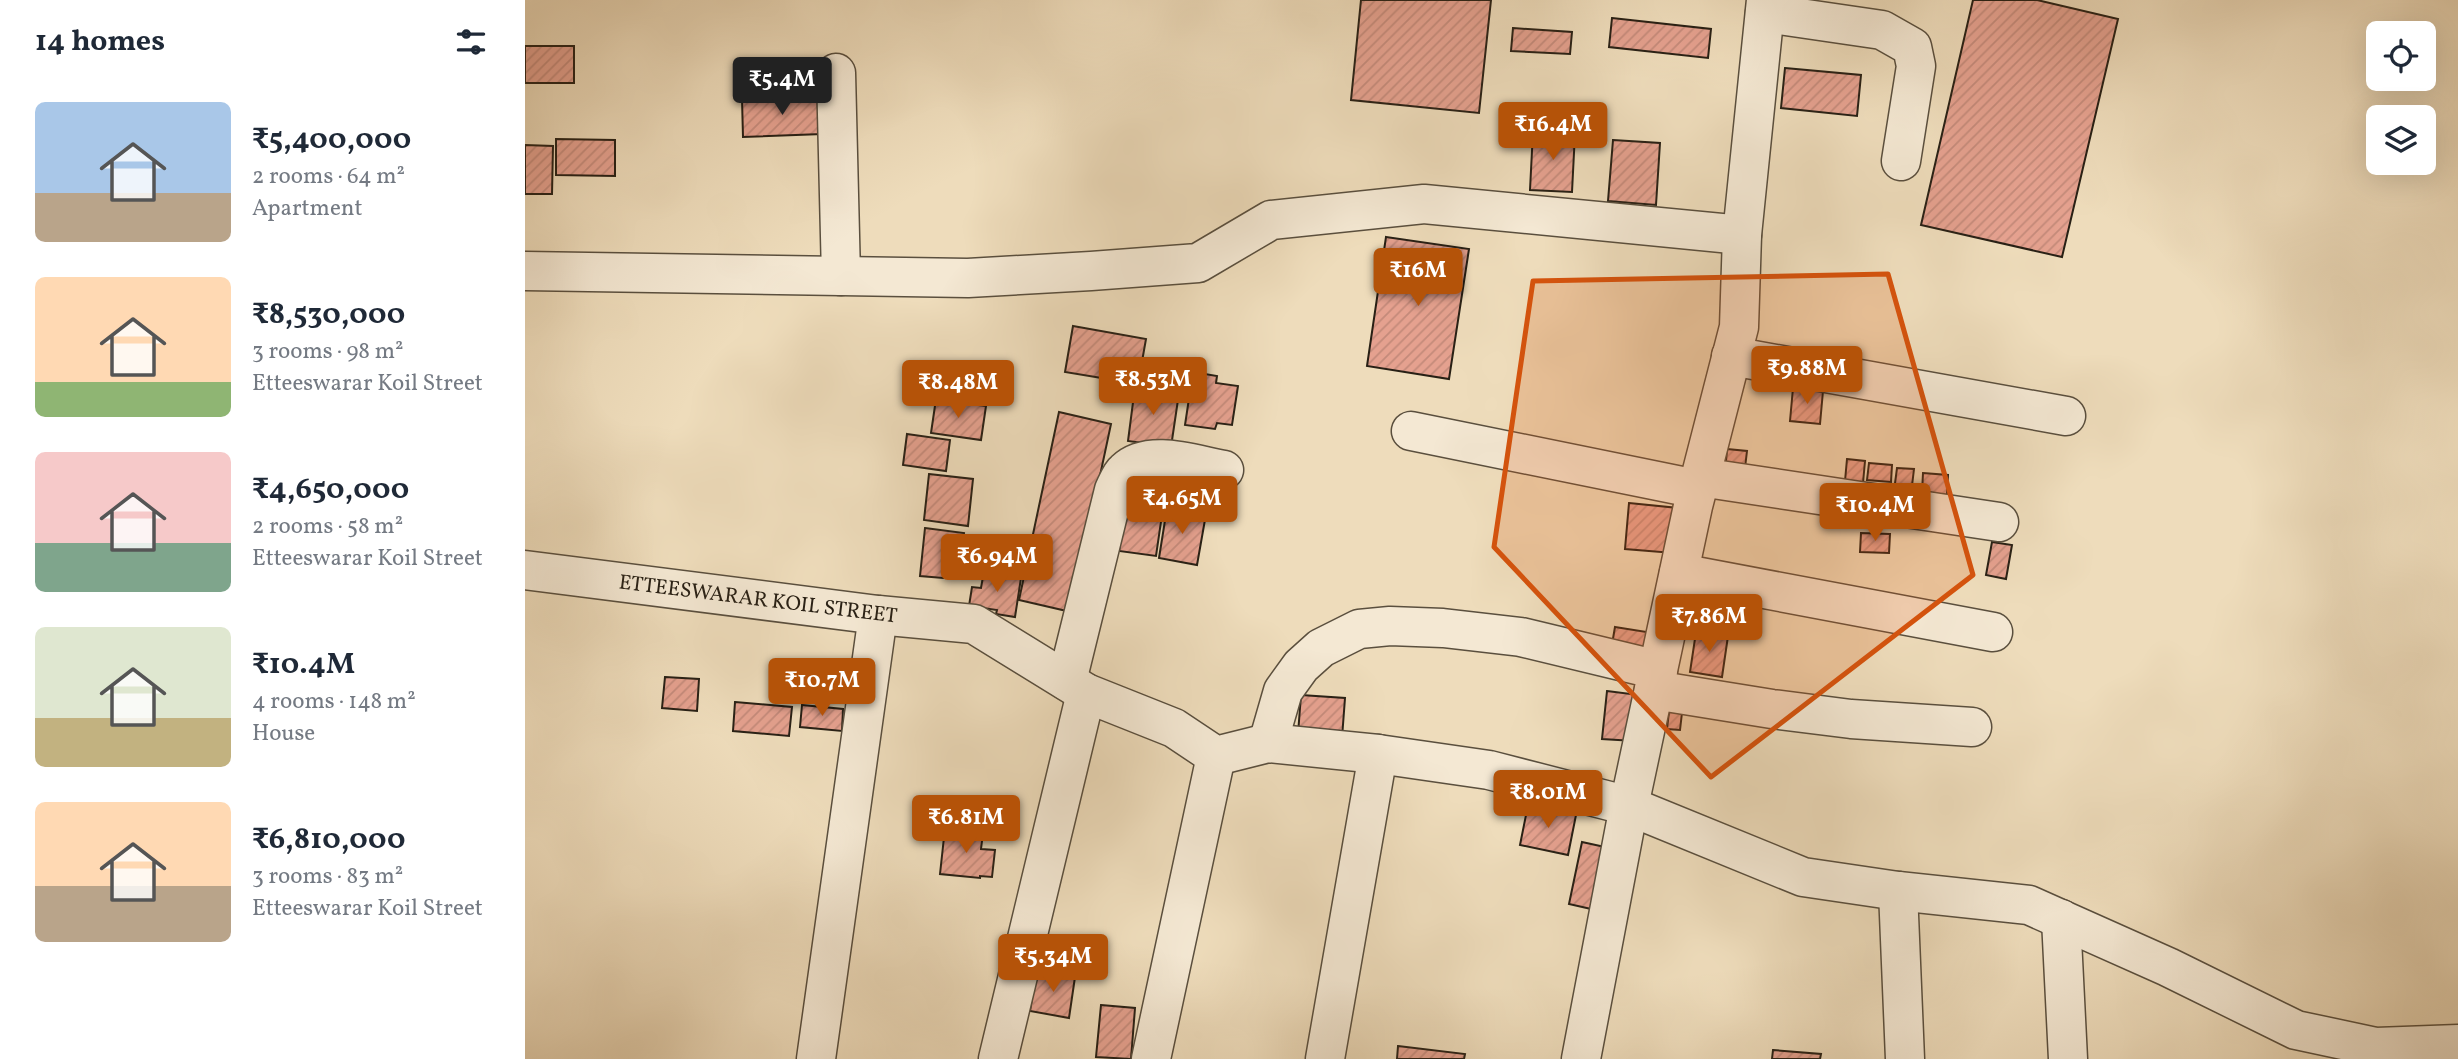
<!DOCTYPE html>
<meta charset="utf-8">
<style>
:root{--surface:#fff;--page:#f6f6f7;--text:#1f2937;--muted:#747a83;--accent:#b45309}
body{margin:0;font-family:Vollkorn,serif;background:var(--page);color:var(--text);height:100vh;display:flex;flex-direction:column;font-size:26px;white-space:nowrap}
*{box-sizing:border-box;margin:0}
p{font-size:23px;color:var(--muted)}
.icon{flex:none;width:38px;height:38px;fill:none;stroke:currentColor;stroke-width:2;stroke-linecap:round;stroke-linejoin:round}
.map{position:relative;flex:1;overflow:hidden}
.sheet{display:flex;flex-direction:column;background:var(--surface);width:525px}
.sheet>*{flex:none}
.tools{position:absolute;left:1841px;top:21px;display:grid;gap:14px}
.tools a{display:grid;place-items:center;width:70px;height:70px;border-radius:10px;background:var(--surface);box-shadow:0 7px 28px #0002;font-size:35px}
.price{position:absolute;translate:-50% -60px;padding:0 16px;border-radius:7px;background:var(--accent);color:#fff;font-size:23px;line-height:46px;filter:drop-shadow(0 2px 4px #0008)}
.price::after{content:'';position:absolute;left:50%;top:42px;width:21px;height:16px;margin-left:-10px;background:inherit;clip-path:polygon(0 0,100% 0,50% 100%)}
.price.active{background:#222;color:#fff}
ul{padding:0;list-style:none}
li{display:flex;align-items:center;gap:21px;height:175px;padding:0 35px}
li span{display:grid;place-items:center;flex:none;width:196px;height:140px;border-radius:10px;color:#555}
li>.icon{margin-inline-start:auto}
span .icon{width:84px;height:84px;fill:#fffc;stroke-width:1}
li b{font-size:30px}
h2{display:flex;justify-content:space-between;align-items:center;height:84px;padding:0 35px;font-size:30px}
main{display:flex;flex:1;min-height:0}
.map>svg:first-child{display:block}
</style>
<main>
<section class="sheet">
<h2>14 homes<svg class="icon" aria-label="filters" viewBox="0 0 24 24"><path d="M4 7h16M4 17h16"/><circle cx="9" cy="7" r="2"/><circle cx="15" cy="17" r="2"/></svg></h2>
<ul>
<li><span style="background:linear-gradient(#a9c7e8 65%,#b9a48a 0)"><svg class="icon" aria-label="home" viewBox="0 0 24 24"><path d="M3 11l9-7 9 7M6 9v11h12V9"/></svg></span><div><b>₹5,400,000</b><p>2 rooms · 64 m²</p><p>Apartment</p></div></li>
<li><span style="background:linear-gradient(#ffd9b3 75%,#8fb573 0)"><svg class="icon" aria-label="home" viewBox="0 0 24 24"><path d="M3 11l9-7 9 7M6 9v11h12V9"/></svg></span><div><b>₹8,530,000</b><p>3 rooms · 98 m²</p><p>Etteeswarar Koil Street</p></div></li>
<li><span style="background:linear-gradient(#f6c9c9 65%,#7fa58c 0)"><svg class="icon" aria-label="home" viewBox="0 0 24 24"><path d="M3 11l9-7 9 7M6 9v11h12V9"/></svg></span><div><b>₹4,650,000</b><p>2 rooms · 58 m²</p><p>Etteeswarar Koil Street</p></div></li>
<li><span style="background:linear-gradient(#dfe7d0 65%,#c2b280 0)"><svg class="icon" aria-label="home" viewBox="0 0 24 24"><path d="M3 11l9-7 9 7M6 9v11h12V9"/></svg></span><div><b>₹10.4M</b><p>4 rooms · 148 m²</p><p>House</p></div></li>
<li><span style="background:linear-gradient(#ffd9b3 60%,#b9a48a 0)"><svg class="icon" aria-label="home" viewBox="0 0 24 24"><path d="M3 11l9-7 9 7M6 9v11h12V9"/></svg></span><div><b>₹6,810,000</b><p>3 rooms · 83 m²</p><p>Etteeswarar Koil Street</p></div></li>
</ul>
</section>
<div class="map">
<svg width="1933" height="1059" viewBox="0 0 1933 1059">
<defs>
<pattern id="building-hatch" width="6" height="6" patternUnits="userSpaceOnUse" patternTransform="scale(1.75)"><rect width="6" height="6" fill="#e5a18f"/><path d="M-1 1l2-2M0 6l6-6M5 7l2-2" fill="none" stroke="#c48a7a"/></pattern>
</defs>
<rect width="100%" height="100%" fill="#eedcbb"/>
<filter id="stains"><feTurbulence type="fractalNoise" baseFrequency=".00286" numOctaves="4"/><feColorMatrix values="0 0 0 0 .2 0 0 0 0 .09 0 0 0 0 .02 0 0 0 .5 -.17"/></filter>
<radialGradient id="worn" r=".72"><stop offset=".6" stop-color="#630" stop-opacity="0"/><stop offset="1" stop-color="#630" stop-opacity=".3"/></radialGradient>
<g fill="url(#building-hatch)" stroke="#282015" stroke-width="2">
<path d="M836 0H966L954 113 826 100Z"/>
<path d="M1448 0H1512L1593 19 1537 257 1396 225Z"/>
<path d="M1087 18 1186 29 1183 58 1084 47Z"/>
<path d="M988 28 1047 32 1045 54 986 51Z"/>
<rect x="0" y="46" width="49" height="37"/>
<path d="M1260 68 1336 75 1332 116 1256 108Z"/>
<path d="M297 97V134L218 137 217 99Z"/>
<path d="M1008 131 1050 133 1047 192 1005 190Z"/>
<path d="M31 139 90 140V176L31 175Z"/>
<path d="M1088 140 1135 143 1131 205 1083 201Z"/>
<path d="M0 145 28 146 27 194H0Z"/>
<path d="M861 237 944 249 924 379 842 366Z"/>
<path d="M548 326 621 339 613 384 540 372Z"/>
<path d="M668 372 692 376 691 383 713 386 707 425 692 423 690 429 660 425Z"/>
<path d="M610 387 654 393 646 447 603 441Z"/>
<path d="M1268 388 1298 391 1295 424 1265 421Z"/>
<path d="M411 399 461 406 456 440 406 433Z"/>
<path d="M534 412 586 424 546 612 494 600Z"/>
<path d="M382 434 425 440 421 471 378 465Z"/>
<path d="M1202 449 1222 451 1219 476 1200 473Z"/>
<path d="M1322 459 1340 461 1338 483 1320 481Z"/>
<path d="M1344 463 1367 465 1366 482 1342 480Z"/>
<path d="M1372 468 1389 469 1386 494 1369 491Z"/>
<path d="M1398 473 1423 475 1422 495 1397 493Z"/>
<path d="M404 474 448 479 443 526 399 520Z"/>
<path d="M601 502 638 508 631 556 594 551Z"/>
<path d="M1104 503 1153 508 1148 553 1100 549Z"/>
<path d="M642 508 681 514 672 565 634 558Z"/>
<path d="M400 528 439 533 435 573 419 571 418 578 395 576Z"/>
<path d="M1336 533 1365 534 1364 553 1335 552Z"/>
<path d="M1467 542 1487 545 1481 579 1461 575Z"/>
<path d="M459 571 496 578 490 617 471 614 472 610 444 606 447 587 456 588Z"/>
<path d="M1090 627 1128 633 1123 662 1085 656Z"/>
<path d="M1171 632 1203 636 1197 677 1165 672Z"/>
<path d="M140 677 174 679 172 711 137 708Z"/>
<path d="M1082 691 1114 695 1109 741 1077 739Z"/>
<path d="M776 695 820 698 817 738 773 734Z"/>
<path d="M210 702 267 707 264 736 208 731Z"/>
<path d="M1145 703 1158 704 1155 730 1142 729Z"/>
<path d="M277 705 318 709 317 731 275 727Z"/>
<path d="M1003 805 1051 815 1043 855 995 845Z"/>
<path d="M420 828 458 833 456 849 470 850 467 877 455 876V878L415 874Z"/>
<path d="M1057 842 1089 849 1075 911 1044 904Z"/>
<path d="M511 971 550 977 544 1018 505 1011Z"/>
<path d="M576 1005 610 1008 606 1059 571 1057Z"/>
<path d="M873 1046 940 1054 939 1059H872Z"/>
<path d="M1248 1050 1296 1054 1295 1059H1247Z"/>
</g>
<g fill="none" stroke-linecap="round" stroke-linejoin="round">
<g stroke="#5a4f3e" stroke-width="41">
<g id="minor">
<path d="M1240 13 1357 30 1387 47 1391 66 1376 161"/>
<path d="M311 73 316 276"/>
<path d="M0 271 443 278 566 271 673 263 746 220 899 204 1217 235"/>
<path d="M1206 356 1541 416"/>
<path d="M886 431 1172 489"/>
<path d="M1175 477 1474 522"/>
<path d="M0 570 353 615 449 624 561 693 649 728 691 756 743 743 853 754 964 770 1104 806 1278 877 1373 891 1504 905 1643 967 1771 1030 1851 1047 1933 1044"/>
<path d="M1154 573 1468 632"/>
<path d="M542 681 589 490C592 484 595 475 600 471 624 448 670 465 699 470"/>
<path d="M1129 690 1247 709 1326 719 1447 727"/>
<path d="M743 743 758 691 776 666 796 648 834 629 865 626 918 628 996 637 1133 670"/>
<path d="M1373 891 1380 1059"/>
<path d="M1536 919 1543 1059"/>
<path d="M291 1059 353 615"/>
<path d="M473 1059 561 693"/>
<path d="M626 1059 691 756"/>
<path d="M800 1059 853 754"/>
<path d="M1056 1059 1104 806 1168 506 1214 327 1217 235 1241 0"/>
</g>
</g>
<use href="#minor" stroke="#f4e8d3" stroke-width="38"/>
</g>
<path fill="#d5530d" fill-opacity="0.2" stroke="#d5530d" stroke-width="5" stroke-linejoin="round" d="M1363 274 1448 575 1186 777 969 547 1008 281Z"/>
<g text-anchor="middle" dominant-baseline="central" stroke-width="5" stroke-linejoin="round" paint-order="stroke">
<g font-size="21" fill="#282015" stroke="#f4e8d3">
<text transform="translate(233 600) rotate(7)">ETTEESWARAR KOIL STREET</text>
</g>
</g>
<rect width="100%" height="100%" filter="url(#stains)"/>
<rect width="100%" height="100%" fill="url(#worn)"/>
</svg>
<div class="tools">
<a><svg class="icon" aria-label="locate" viewBox="0 0 24 24"><circle cx="12" cy="12" r="6"/><path d="M12 2v4M12 18v4M2 12h4M18 12h4"/></svg></a>
<a><svg class="icon" aria-label="layers" viewBox="0 0 24 24"><path d="M12 4l9 5-9 5-9-5zM3 14l9 5 9-5"/></svg></a>
</div>
<b class="price active" style="left:257px;top:117px">₹5.4M</b>
<b class="price" style="left:1028px;top:162px">₹16.4M</b>
<b class="price" style="left:893px;top:308px">₹16M</b>
<b class="price" style="left:1282px;top:406px">₹9.88M</b>
<b class="price" style="left:628px;top:417px">₹8.53M</b>
<b class="price" style="left:433px;top:420px">₹8.48M</b>
<b class="price" style="left:657px;top:536px">₹4.65M</b>
<b class="price" style="left:1350px;top:543px">₹10.4M</b>
<b class="price" style="left:472px;top:594px">₹6.94M</b>
<b class="price" style="left:1184px;top:654px">₹7.86M</b>
<b class="price" style="left:297px;top:718px">₹10.7M</b>
<b class="price" style="left:1023px;top:830px">₹8.01M</b>
<b class="price" style="left:441px;top:855px">₹6.81M</b>
<b class="price" style="left:528px;top:994px">₹5.34M</b>
</div>
</main>
